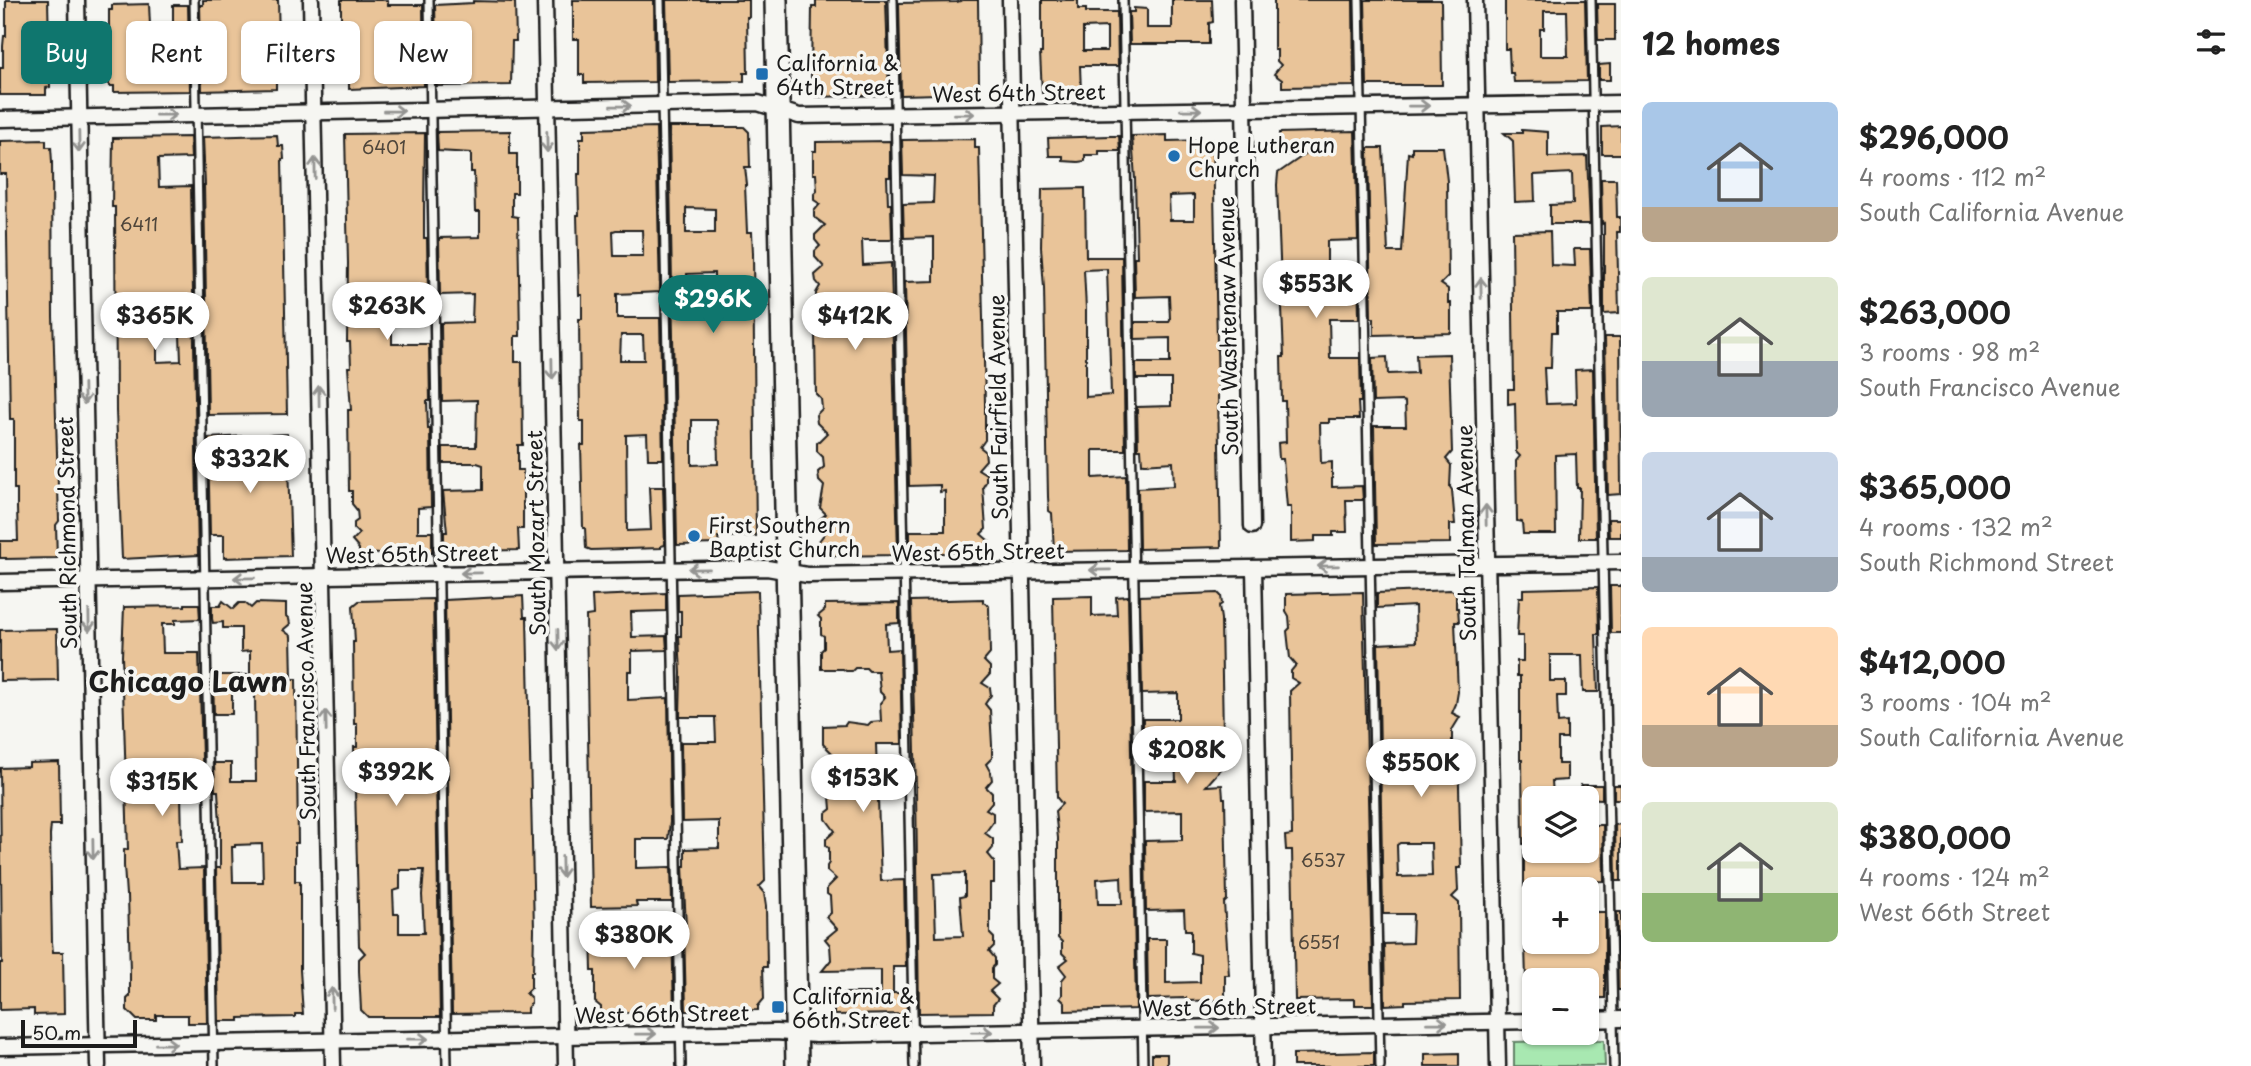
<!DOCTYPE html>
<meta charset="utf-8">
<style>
:root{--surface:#fff;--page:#f2f2f2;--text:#222;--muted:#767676;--accent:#0f766e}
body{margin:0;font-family:"Playpen Sans",sans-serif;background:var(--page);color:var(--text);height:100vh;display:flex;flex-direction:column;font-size:26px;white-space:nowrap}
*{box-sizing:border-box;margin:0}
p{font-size:23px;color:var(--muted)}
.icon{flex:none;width:38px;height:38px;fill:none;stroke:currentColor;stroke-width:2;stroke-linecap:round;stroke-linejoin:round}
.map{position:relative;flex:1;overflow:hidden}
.drawer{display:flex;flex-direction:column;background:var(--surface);width:630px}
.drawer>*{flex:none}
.top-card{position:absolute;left:21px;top:21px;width:665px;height:63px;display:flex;gap:14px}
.buttons{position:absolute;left:1522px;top:786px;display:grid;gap:14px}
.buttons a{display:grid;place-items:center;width:77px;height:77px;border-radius:10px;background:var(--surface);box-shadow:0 2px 5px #0004;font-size:35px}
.scale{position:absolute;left:21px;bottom:18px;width:116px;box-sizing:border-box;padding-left:7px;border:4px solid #1c1c1c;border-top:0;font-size:19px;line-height:24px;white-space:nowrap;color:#1c1c1c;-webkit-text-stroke:5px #f6f6f2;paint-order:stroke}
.price{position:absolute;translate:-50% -60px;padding:0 16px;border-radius:24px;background:#fff;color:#222;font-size:23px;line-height:46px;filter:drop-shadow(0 2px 4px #0008)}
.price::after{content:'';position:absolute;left:50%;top:42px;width:21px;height:16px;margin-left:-10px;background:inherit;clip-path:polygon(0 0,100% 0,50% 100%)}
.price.selected{background:var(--accent);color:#fff}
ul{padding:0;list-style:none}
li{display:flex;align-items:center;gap:21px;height:175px;padding:0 21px}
li span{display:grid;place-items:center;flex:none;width:196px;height:140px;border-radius:10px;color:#555}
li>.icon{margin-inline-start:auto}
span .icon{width:84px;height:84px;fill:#fffc;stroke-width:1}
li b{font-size:30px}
h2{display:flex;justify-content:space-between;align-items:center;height:84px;padding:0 21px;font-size:30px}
.chip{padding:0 24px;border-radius:10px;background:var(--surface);box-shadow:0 2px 5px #0004;font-size:24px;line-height:63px}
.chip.selected{background:var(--accent);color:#fff}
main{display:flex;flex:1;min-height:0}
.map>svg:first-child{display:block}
</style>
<main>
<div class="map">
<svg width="1621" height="1066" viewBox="0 0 1621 1066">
<rect width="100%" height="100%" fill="#f6f6f2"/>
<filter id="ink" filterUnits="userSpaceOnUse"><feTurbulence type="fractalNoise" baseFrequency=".0143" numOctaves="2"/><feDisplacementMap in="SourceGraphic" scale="14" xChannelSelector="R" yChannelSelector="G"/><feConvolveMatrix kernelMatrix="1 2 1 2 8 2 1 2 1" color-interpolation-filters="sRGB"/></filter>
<g filter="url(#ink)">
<path fill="#a8e8b1" stroke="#628266" stroke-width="2" d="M1604 1040 1605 1066H1514V1042Z"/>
<g fill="#e9c499" stroke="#1c1c1c" stroke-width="2" fill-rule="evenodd">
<path d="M6 0H48L50 87 46 88V95H0V68H3V46L4 36H6Z"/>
<path d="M203 0H278L280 81H276V89L202 91 200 5H203Z"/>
<path d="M341 0H388V5H423L424 86 349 89V81H346L344 44H341Z"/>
<path d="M573 0H654L655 82 584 83V75H579V39H573Z"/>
<path d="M666 0H749V17H747L748 73H744V81L668 82Z"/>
<path d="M816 0H886L889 95 816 97V88H812L811 75 812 7H816Z"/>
<path d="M963 0H978L979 84 977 87V93L901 95 899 3 957 2Z"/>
<path d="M1042 0H1078V9H1086V12H1117L1118 66H1080L1081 92 1042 93 1040 53H1042ZM1107 27V51H1083V28Z"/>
<path d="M1172 0H1212L1213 22 1209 23V44H1130L1129 12H1134V8L1147 9V28H1172Z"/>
<path d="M1274 0H1353L1354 86 1282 87V80L1274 74 1281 65 1277 61V50H1274Z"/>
<path d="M1365 0H1441L1442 85H1367Z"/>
<path d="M1505 0H1585L1587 81 1514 82 1513 73H1510L1509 49H1505ZM1544 11H1567L1568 56H1540V29H1544Z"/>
<path d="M473 1 515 2 516 41H512L511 85 437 86 435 5 473 3Z"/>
<path d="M149 4 150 25H173V5H188L190 91 114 92V86H109V10H112V5Z"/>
<path d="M1597 4H1615V40H1598Z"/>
<path d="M1610 64V80H1599V65Z"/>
<path d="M1621 126V154H1602V127Z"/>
<path d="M656 127 660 292 617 294V318H660L663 459H648L647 434 626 435 627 531 651 530 649 487H663L665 545 661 546V548L591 550 586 548 585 528H583L581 445H584V421H580L579 319H582V295H579L577 215H579L578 174H580V138H584V129ZM616 230H642L643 256H614L613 231ZM621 335H643L644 360H620Z"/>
<path d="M669 127H744L749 132 750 167H745L747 185H745L747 232H752L753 253 756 536 718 537 719 544 677 545ZM686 208 715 209V233H686ZM714 273V297L688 298 687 274ZM692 420H717L718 464 692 465Z"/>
<path d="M1522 130 1548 132V157L1587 156 1590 224H1550V205L1573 204 1572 173 1534 175 1535 201 1515 202 1513 141 1504 133H1522Z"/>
<path d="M510 131V154H517V193H512V216L518 217 520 336H515V362H522L523 445H518V470H523V529H518L519 550 471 551V548L444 549V532H447L443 491 483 490V465L477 463H443V447H476L477 400 442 401 441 323 472 322 473 294 440 295 439 238 480 237V212H475L474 172H471V153L438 151 437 132Z"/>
<path d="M1355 131 1358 240 1327 241V265H1358L1359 319H1329L1330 358H1360L1361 402H1358L1359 419H1329V423H1320L1321 463 1332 462V487L1362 486 1363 500H1346L1347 532H1333V536H1315V541L1291 542V507H1287L1283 459H1279L1278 443 1286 442 1285 401H1282L1281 357H1284L1277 185 1278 173 1304 155H1255V147L1279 144V133Z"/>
<path d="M425 133 424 211V238H427L428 295H426V316H392V344H429L430 401H427L428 429H430L431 507 418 508V532H432V553L359 554V549L352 541 359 534 354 529V523L358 520 357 510 352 504V491H349L348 410H351L348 367H351L350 342H347L348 263 345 134Z"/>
<path d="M277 135 278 146H283L284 159H282L287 414 208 415 204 185H205L203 137Z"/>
<path d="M1167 135V141L1213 140 1221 547 1139 549 1138 488 1174 486 1173 462 1142 464 1141 449H1138L1137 407 1171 406V379H1136V363H1170V338L1135 339V322H1169L1170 319 1169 296 1135 297 1134 257H1137L1135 179 1132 136ZM1194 195V220H1170L1169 196Z"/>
<path d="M1110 136H1119L1120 151H1099V155H1085V161L1078 162 1063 161V156H1049L1048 138Z"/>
<path d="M190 137 191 158 158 159 159 187 191 186 198 555 122 559 116 411 115 207H112L113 138ZM157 335H180L181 361 157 362Z"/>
<path d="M975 139V148H979L985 403V440L980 447 985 451 986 460 978 469 986 474V482L983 487 986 529 981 534 989 541 981 548V552L910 554V531H945V491L940 492V485L909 486 905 282 934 281V237L904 238 903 204 933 203 934 176 903 175 902 140Z"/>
<path d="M46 140V147H51L52 162 53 316 59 521 56 525 57 558 6 559V558H0V541H18L17 508V489H14V419H10L6 174H0V141Z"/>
<path d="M890 141V177H887L888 204H891L892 238 890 240H862L863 265 891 263 898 555 825 556 820 549 819 541 825 533 820 528 819 520 826 514 820 508 824 486 819 481 818 472 824 467 823 457 817 451V443L827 433 817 423 816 415 822 409 821 399 816 394 815 334 822 328 815 320V311L823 304 816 298V293L820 286 816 281 815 275 824 267 815 257V251L820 246 815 240V235L825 225 814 217V211L820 204 814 200V194L817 191 816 174H813V151H816V142Z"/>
<path d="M1412 147H1443L1447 181 1448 277 1441 284 1448 289V303H1451V333L1374 335V318H1371L1368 148H1383L1388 252H1402L1408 153 1412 154Z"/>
<path d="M1601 179H1616L1617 217H1620V232H1617L1619 313 1604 314V223L1602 224Z"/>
<path d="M1085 188 1086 257H1122L1125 450H1093V478L1126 476 1127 550 1054 551 1052 513 1049 511 1048 497 1044 288 1041 247 1042 189ZM1107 269 1111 395 1086 397V309L1084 270Z"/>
<path d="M1550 231 1551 265 1575 266 1574 249H1590L1592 312H1557V332H1552L1551 368H1544L1546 404 1576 403 1575 370 1593 369 1596 538H1579L1580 488H1577L1576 454 1555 455 1556 534H1523L1522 522 1517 521 1516 461 1520 456 1516 452 1515 403 1508 404V389H1514L1512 232Z"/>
<path d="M1605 337H1620L1621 494 1608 495Z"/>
<path d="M1449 354 1452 452 1446 459 1451 465 1450 487 1452 490 1455 524H1450V543L1376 544 1374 426H1406L1405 402 1402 401 1373 402 1372 358 1387 357 1388 374 1417 373 1416 355Z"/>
<path d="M287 434 291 556 224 558V535H210L208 438Z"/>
<path d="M1608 519H1621V537H1609Z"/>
<path d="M1610 586H1621V633H1611Z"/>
<path d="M1598 587 1599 634H1596L1598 692H1583L1582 655H1550V681H1566V696H1557L1558 723 1567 722V739H1558V764H1567V780L1552 781 1553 795H1549V798H1535V844H1523L1522 760H1520V676H1517V661H1523V636H1517L1519 597H1523V589Z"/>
<path d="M1451 590 1456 593V608H1458L1459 622H1455L1458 692 1456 704 1452 713 1460 717 1452 730V746H1458L1461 868H1457L1458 891 1452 897 1459 903 1460 1000 1405 1001V1004L1385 1005 1384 944 1412 943 1413 914H1383L1378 644 1416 642 1415 606 1377 608V593ZM1400 843H1431L1432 876 1398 877 1397 845Z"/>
<path d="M758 591 765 881 759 887 764 893 766 906 767 967H763L764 999 758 1006V1010L686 1011 684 927H686L683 866H685V849L719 848V821L682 822 681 742H716L715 717H680L681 673 679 636H681V611H678V594Z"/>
<path d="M1363 592 1373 1005H1355V999L1295 1000 1292 850H1286L1285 836 1292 835 1290 691 1299 683 1291 678V671L1296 665 1290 658 1287 631 1290 628 1289 616 1286 611V594Z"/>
<path d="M666 593V611L631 612 632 637 666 636 667 650 632 651V671H628V700L668 698 670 822 668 839H636V868L671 867 672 902H636L637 906 591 907 586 616 593 615 592 596Z"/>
<path d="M1218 593 1221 596 1222 604 1219 606 1221 619 1223 736 1222 751 1216 758 1222 763V768L1206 786 1222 785 1223 798H1225L1227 900 1224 903 1229 975H1225V1000L1186 1001V998L1148 999 1147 939H1166V983L1200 982V955L1191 953V930H1185L1184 910 1146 911 1145 841 1182 840V811L1144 812V781H1176L1175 756H1143V719H1178V693L1142 694 1140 596Z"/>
<path d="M523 596 524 617H527L534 930 533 972H531V988L526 993 531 998V1003L527 1008V1013L452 1014 445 600Z"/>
<path d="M1092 596V616L1117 615 1116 597 1128 596 1136 1009 1065 1011V1003L1060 998 1062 995V980L1066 975 1059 966 1068 959 1062 953V942L1058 938V838L1055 811 1062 804 1057 798 1053 597ZM1121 877 1122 904H1098L1097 879Z"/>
<path d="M433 599 440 1017H368L361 1010 359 971V959L365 953 359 946 354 747H357V724H354L353 642H355L353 606 359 601ZM400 870H424L422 895 424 933H399V914H394L393 891 400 889Z"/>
<path d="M983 599V602L989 606 990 654 984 661 990 667V674L982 683 990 688 991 695 985 704 990 710 992 745V758L986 764 991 773 992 780 986 787 992 793V802L986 809 993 813V822L985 833 993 839V848L988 854 994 861V883H990V934L994 938V946L989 951 995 958V965L992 968V979L998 984 990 991 998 999 993 1005V1012L919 1013 916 790 911 601ZM965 873V896L960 897 963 936 936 937 934 874Z"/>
<path d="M223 601 233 609 239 603H245L251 608 256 603 286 604V616L289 619 290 624 283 630 291 636 292 679H296L298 843H295V881H300V970L303 1014H295V1017L239 1018V1021H219L216 868H220V824L218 791H215L214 763H231V781H256L255 691H232V714H214L213 675H250V651L241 652V628H223V622L213 623 212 619V606H220ZM262 844 263 882H233L232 847H235V845Z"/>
<path d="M899 603V623L886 624 887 650 900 649 902 744H876L881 881 904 880 906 967H893V993H906L907 1014 834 1015V1009L829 1005V993H881V970L822 971 831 960 830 945 825 939 837 929 826 917 831 913 830 896 827 894V888L836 879 827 871V866L829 863V848L826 845V839L835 831 826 819V813L831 809 830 797 823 790 835 778 824 767V761L833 754 823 744V726L845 725 847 722 868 725 871 722 881 721 880 703 885 697 880 692 878 671H869L866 668H855L852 671H846L843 669H821V651L824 648V636L821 634V619L818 616 825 610V604Z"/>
<path d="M185 604H199L200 619 175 620V624H162L163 653H199L203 792H181L182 841H176L178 869 204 868 207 1023H188V1015H156V1020H137L127 1010V999L130 996V973L128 895H126L124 866V850L128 849 122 656 124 607 185 606Z"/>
<path d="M57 629 58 680 0 681V630Z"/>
<path d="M59 762 60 825H51L50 835 52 942 53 952H63L64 1014 34 1015V1009L0 1010V963H2L0 768 29 767V763Z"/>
<path d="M1581 785H1602V799L1581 798Z"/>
<rect x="1614" y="785" width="7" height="14"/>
<path d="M1621 824V881H1616L1615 825Z"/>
<path d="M1587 825H1603L1604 881 1570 882V886L1524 887V850H1587Z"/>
<path d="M1589 912H1605V998H1589V980H1526L1525 945 1589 944Z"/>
<path d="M1617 912H1621V990H1618Z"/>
<path d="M654 927H672L674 1012 601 1013V1007L595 1002V971H592L591 931 654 930Z"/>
<path d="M1374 1052V1066H1293V1054Z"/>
<path d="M1459 1053V1066H1425V1054Z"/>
<rect x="1152" y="1054" width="15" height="12"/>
</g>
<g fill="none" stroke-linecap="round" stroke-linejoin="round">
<g stroke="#1c1c1c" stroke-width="12">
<g id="lane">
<path d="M194 0 214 1066"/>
<path d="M429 0 447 1066"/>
<path d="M660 0 681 1066"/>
<path d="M893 0 914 1066"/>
<path d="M1123 0 1143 1066"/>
<path d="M1359 0 1380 1066"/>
<path d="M1591 0 1614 1066"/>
</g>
</g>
<g stroke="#1c1c1c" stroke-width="19">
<g id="street">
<path d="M77 0 98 1066"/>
<path d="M311 0 333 1066"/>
<path d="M545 0 566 1066"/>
<path d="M1010 0 1032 1066"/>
<path d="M1242 0 1252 526"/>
<path d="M1475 0 1498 1066"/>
<path d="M0 119 758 103 799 116 1621 103"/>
<path d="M1254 568 1264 1066"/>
<path d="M0 582 767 568 807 575 1621 562"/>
<path d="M1587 1020 1621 1019"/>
<path d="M0 1047 776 1032 816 1035 1535 1021"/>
</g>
</g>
<g stroke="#1c1c1c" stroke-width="26">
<path id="secondary" d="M776 0 797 1066"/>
</g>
<use href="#lane" stroke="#f6f6f2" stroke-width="7"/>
<use href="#street" stroke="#f6f6f2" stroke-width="14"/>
<use href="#secondary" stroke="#f6f6f2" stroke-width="21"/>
</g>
<defs><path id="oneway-shaft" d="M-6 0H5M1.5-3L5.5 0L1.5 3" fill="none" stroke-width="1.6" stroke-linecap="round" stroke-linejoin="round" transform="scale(1.75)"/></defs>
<g stroke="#949492">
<use href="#oneway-shaft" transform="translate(621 106) rotate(-1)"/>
<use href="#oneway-shaft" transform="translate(1419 106) rotate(-1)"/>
<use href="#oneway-shaft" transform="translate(1191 110) rotate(-1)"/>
<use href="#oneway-shaft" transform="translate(394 111) rotate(-1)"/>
<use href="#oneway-shaft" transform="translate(964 114) rotate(-1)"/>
<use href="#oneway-shaft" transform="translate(166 115) rotate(-1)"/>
<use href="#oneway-shaft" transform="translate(79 142) rotate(89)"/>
<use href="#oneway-shaft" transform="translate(547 142) rotate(89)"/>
<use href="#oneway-shaft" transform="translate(315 168) rotate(-91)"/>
<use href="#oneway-shaft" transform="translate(1481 288) rotate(-91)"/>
<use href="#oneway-shaft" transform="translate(552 369) rotate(89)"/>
<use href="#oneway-shaft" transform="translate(84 394) rotate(89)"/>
<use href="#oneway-shaft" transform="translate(319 396) rotate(-91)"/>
<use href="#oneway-shaft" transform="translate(1486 515) rotate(-91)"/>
<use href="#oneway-shaft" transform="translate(1328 566) rotate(179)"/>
<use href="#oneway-shaft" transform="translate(699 569) rotate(179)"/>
<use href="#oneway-shaft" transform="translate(1100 570) rotate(179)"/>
<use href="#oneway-shaft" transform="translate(471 573) rotate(179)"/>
<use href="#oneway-shaft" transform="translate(244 578) rotate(179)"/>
<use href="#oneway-shaft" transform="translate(89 621) rotate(89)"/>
<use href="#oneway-shaft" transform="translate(558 640) rotate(89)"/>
<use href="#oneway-shaft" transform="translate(326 721) rotate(-91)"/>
<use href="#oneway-shaft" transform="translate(93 849) rotate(89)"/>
<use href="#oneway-shaft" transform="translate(562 867) rotate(89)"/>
<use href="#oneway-shaft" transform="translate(332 998) rotate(-91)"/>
<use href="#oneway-shaft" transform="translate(1437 1023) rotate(-1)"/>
<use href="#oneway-shaft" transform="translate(1209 1028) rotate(-1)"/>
<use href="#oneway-shaft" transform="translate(982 1032) rotate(-1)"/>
<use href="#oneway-shaft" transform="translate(646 1034) rotate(-1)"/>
<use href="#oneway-shaft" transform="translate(418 1039) rotate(-1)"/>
<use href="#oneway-shaft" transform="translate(166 1044) rotate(-1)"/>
</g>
</g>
<g fill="#1f6fb2" stroke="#f6f6f2" stroke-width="2.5">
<rect x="755" y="67" width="14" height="14" rx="3.5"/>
<circle cx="1174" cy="156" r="7"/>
<circle cx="694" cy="536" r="7"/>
<rect x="771" y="1000" width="14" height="14" rx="3.5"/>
</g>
<g text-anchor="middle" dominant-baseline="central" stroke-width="7" stroke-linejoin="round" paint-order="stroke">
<g font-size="18" fill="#4f463b">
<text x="384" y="146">6401</text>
<text x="139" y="223">6411</text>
<text x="1323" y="859">6537</text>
<text x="1319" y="941">6551</text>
</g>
<g font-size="21" fill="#1c1c1c" stroke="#f6f6f2" text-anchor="start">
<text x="776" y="62">California &amp;<tspan x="776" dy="24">64th Street</tspan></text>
<text x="1188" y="144">Hope Lutheran<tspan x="1188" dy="24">Church</tspan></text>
<text x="708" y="524">First Southern<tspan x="708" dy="24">Baptist Church</tspan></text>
<text x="792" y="995">California &amp;<tspan x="792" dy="24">66th Street</tspan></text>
</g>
<g font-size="21" fill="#1c1c1c" stroke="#f6f6f2">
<text transform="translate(1019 92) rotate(-1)">West 64th Street</text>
<text transform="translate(1227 326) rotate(-91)">South Washtenaw Avenue</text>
<text transform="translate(997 407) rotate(-91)">South Fairfield Avenue</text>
<text transform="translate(66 533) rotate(-91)">South Richmond Street</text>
<text transform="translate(535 533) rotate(-91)">South Mozart Street</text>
<text transform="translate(1465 533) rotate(-91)">South Talman Avenue</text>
<text transform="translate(978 551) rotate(-1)">West 65th Street</text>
<text transform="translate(412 553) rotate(-1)">West 65th Street</text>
<text transform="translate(305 701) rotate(-91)">South Francisco Avenue</text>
<text transform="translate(1229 1006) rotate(-1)">West 66th Street</text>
<text transform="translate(662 1013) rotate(-1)">West 66th Street</text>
</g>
<g font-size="28" font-weight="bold" fill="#1c1c1c" stroke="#f6f6f2">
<text x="188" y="680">Chicago Lawn</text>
</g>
</g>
</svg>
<div class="buttons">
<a><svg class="icon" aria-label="layers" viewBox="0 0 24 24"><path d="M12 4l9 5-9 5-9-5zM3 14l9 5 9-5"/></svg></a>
<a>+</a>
<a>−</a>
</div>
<div class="scale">50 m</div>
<b class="price" style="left:1316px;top:320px">$553K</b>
<b class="price selected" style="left:713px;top:335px">$296K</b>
<b class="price" style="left:387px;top:342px">$263K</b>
<b class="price" style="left:155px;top:352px">$365K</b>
<b class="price" style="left:855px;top:352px">$412K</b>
<b class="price" style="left:250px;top:495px">$332K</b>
<b class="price" style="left:1187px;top:786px">$208K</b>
<b class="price" style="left:1421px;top:799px">$550K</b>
<b class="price" style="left:396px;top:808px">$392K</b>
<b class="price" style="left:863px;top:814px">$153K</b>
<b class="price" style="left:162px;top:818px">$315K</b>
<b class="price" style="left:634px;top:971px">$380K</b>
<div class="top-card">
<a class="chip selected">Buy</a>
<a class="chip">Rent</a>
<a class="chip">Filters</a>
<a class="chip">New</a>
</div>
</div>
<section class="drawer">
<h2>12 homes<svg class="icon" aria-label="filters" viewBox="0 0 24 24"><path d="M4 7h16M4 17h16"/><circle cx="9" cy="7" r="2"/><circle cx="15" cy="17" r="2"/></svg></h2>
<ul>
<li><span style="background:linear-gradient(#a9c7e8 75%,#b9a48a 0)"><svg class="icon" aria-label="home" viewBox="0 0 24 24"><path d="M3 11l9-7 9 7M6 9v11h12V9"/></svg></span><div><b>$296,000</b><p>4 rooms · 112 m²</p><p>South California Avenue</p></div></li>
<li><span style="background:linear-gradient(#dfe7d0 60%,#9aa5b1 0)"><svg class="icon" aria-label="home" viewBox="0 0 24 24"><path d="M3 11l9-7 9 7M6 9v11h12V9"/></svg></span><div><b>$263,000</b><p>3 rooms · 98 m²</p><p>South Francisco Avenue</p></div></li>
<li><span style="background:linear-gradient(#c9d6e8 75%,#9aa5b1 0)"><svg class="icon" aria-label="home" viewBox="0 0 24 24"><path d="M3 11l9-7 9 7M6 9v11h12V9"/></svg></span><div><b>$365,000</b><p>4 rooms · 132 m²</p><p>South Richmond Street</p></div></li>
<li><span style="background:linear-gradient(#ffd9b3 70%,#b9a48a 0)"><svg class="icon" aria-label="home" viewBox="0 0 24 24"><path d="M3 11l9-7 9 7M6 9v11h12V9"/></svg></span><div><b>$412,000</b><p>3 rooms · 104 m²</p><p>South California Avenue</p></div></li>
<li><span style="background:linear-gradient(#dfe7d0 65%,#8fb573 0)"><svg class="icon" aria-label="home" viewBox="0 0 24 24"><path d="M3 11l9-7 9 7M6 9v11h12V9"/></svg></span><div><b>$380,000</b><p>4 rooms · 124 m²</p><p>West 66th Street</p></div></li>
</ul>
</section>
</main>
